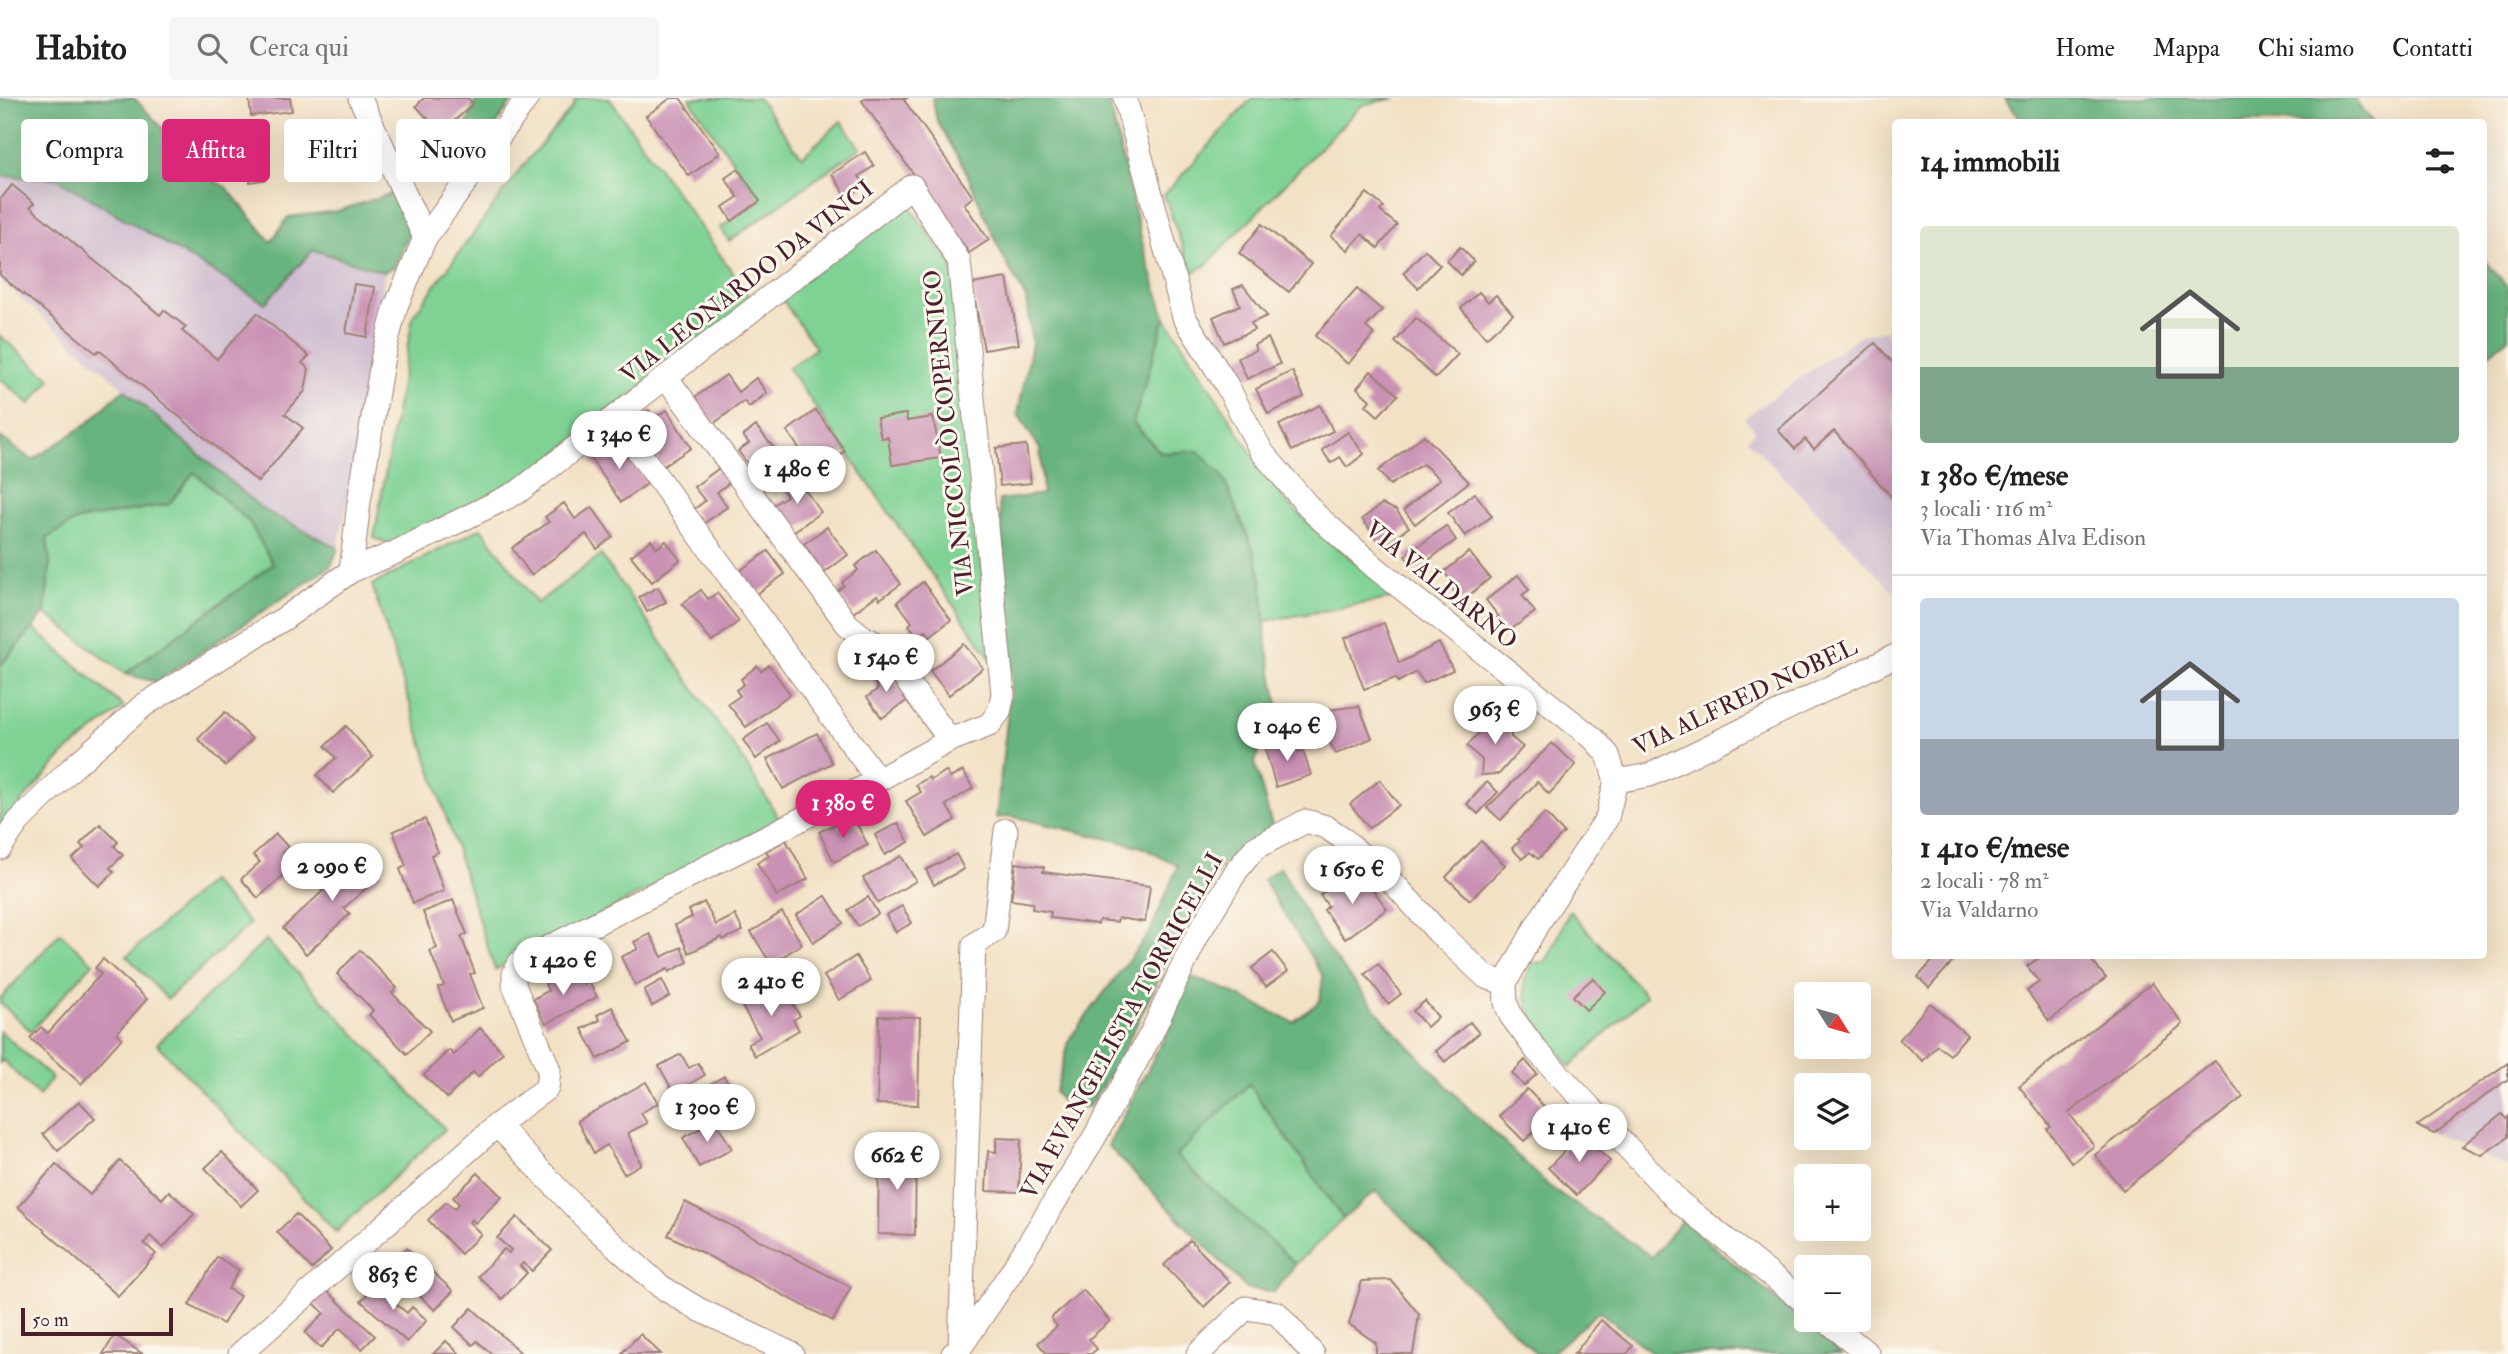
<!DOCTYPE html>
<html lang="it">
<meta charset="utf-8">
<style>
:root{--surface:#fff;--page:#f6f6f6;--text:#202124;--muted:#757577;--line:#e0e0e0;--accent:#db2777}
body{margin:0;font-family:"IM FELL Double Pica",serif;background:var(--page);color:var(--text);height:100vh;display:flex;flex-direction:column;font-size:26px;white-space:nowrap}
*{box-sizing:border-box;margin:0}
p{font-size:23px;color:var(--muted)}
.icon{flex:none;width:38px;height:38px;fill:none;stroke:currentColor;stroke-width:2;stroke-linecap:round;stroke-linejoin:round}
.map{position:relative;flex:1;overflow:hidden}
.drawer{position:absolute;left:1892px;top:21px;width:595px;height:840px;display:flex;flex-direction:column;background:var(--surface);border-radius:7px;box-shadow:0 7px 28px #0002}
.drawer>*{flex:none}
.hud{position:absolute;left:21px;top:21px;width:665px;height:63px;display:flex;gap:14px}
.needle{width:46px;rotate:127deg}
.buttons{position:absolute;left:1794px;top:884px;display:grid;gap:14px}
.buttons a{display:grid;place-items:center;width:77px;height:77px;border-radius:7px;background:var(--surface);box-shadow:0 7px 28px #0002;font-size:35px}
.scale{position:absolute;left:21px;bottom:18px;width:152px;box-sizing:border-box;padding-left:7px;border:4px solid #4a1f2b;border-top:0;font-size:19px;line-height:24px;white-space:nowrap;color:#4a1f2b;-webkit-text-stroke:5px #fbf7ec;paint-order:stroke}
.price{position:absolute;translate:-50% -60px;padding:0 16px;border-radius:24px;background:#fff;color:#222;font-size:23px;line-height:46px;filter:drop-shadow(0 2px 4px #0008)}
.price::after{content:'';position:absolute;left:50%;top:42px;width:21px;height:16px;margin-left:-10px;background:inherit;clip-path:polygon(0 0,100% 0,50% 100%)}
.price.current{background:var(--accent);color:#fff}
ul{padding:0;list-style:none}
li{display:grid;align-content:center;gap:14px;height:371px;padding:0 28px}
li+li{border-top:2px solid var(--line)}
li span{display:grid;place-items:center;height:217px;border-radius:7px;color:#555}
li>.icon{margin-inline-start:auto}
span .icon{width:126px;height:126px;fill:#fffc;stroke-width:1}
li b{font-size:30px}
h2{display:flex;justify-content:space-between;align-items:center;height:84px;padding:0 28px;font-size:30px}
.chip{padding:0 24px;border-radius:7px;background:var(--surface);box-shadow:0 7px 28px #0002;font-size:24px;line-height:63px}
.chip.current{background:var(--accent);color:#fff}
header{display:flex;align-items:center;gap:42px;box-sizing:border-box;height:98px;padding:0 35px;background:var(--surface);border-bottom:2px solid var(--line)}
header strong{font-size:33px}
nav{display:flex;gap:38px;margin-inline-start:auto;font-size:24px}
.search{width:490px;height:63px;background:var(--page);display:flex;align-items:center;gap:18px;box-sizing:border-box;padding:0 24px;border-radius:7px;color:var(--muted);font-size:26px}
.map>svg:first-child{display:block}
</style>
<header>
<strong>Habito</strong>
<div class="search"><svg class="icon" aria-label="search" viewBox="0 0 24 24"><circle cx="10" cy="10" r="6"/><path d="M15 15l6 6"/></svg>Cerca qui</div>
<nav><a>Home</a><a>Mappa</a><a>Chi siamo</a><a>Contatti</a></nav>
</header>
<div class="map">
<svg width="2508" height="1256" viewBox="0 0 2508 1256">
<rect width="100%" height="100%" fill="#fbf7ec"/>
<filter id="ink" filterUnits="userSpaceOnUse"><feTurbulence type="fractalNoise" baseFrequency=".0143" numOctaves="2"/><feDisplacementMap in="SourceGraphic" scale="14" xChannelSelector="R" yChannelSelector="G"/><feConvolveMatrix kernelMatrix="1 2 1 2 8 2 1 2 1" color-interpolation-filters="sRGB"/></filter>
<filter id="wash" filterUnits="userSpaceOnUse"><feTurbulence type="fractalNoise" baseFrequency=".00686" numOctaves="4" result="noise"/><feDisplacementMap in="SourceGraphic" scale="28" xChannelSelector="R" yChannelSelector="G"/><feGaussianBlur stdDeviation="1.57" result="paint"/><feColorMatrix in="noise" values="0 0 0 0 0 0 0 0 0 0 0 0 0 0 0 0 0 1.4 0 .05"/><feComposite in="paint" operator="in"/></filter>
<g filter="url(#wash)">
<rect width="100%" height="100%" fill="#f3e1c5"/>
<g fill="#cfbdd0">
<path d="M0 78 56 80 265 205 313 152 384 174 362 334 338 450 262 411 0 182Z"/>
<path d="M1886 232 1890 242 1895 237V495L1752 346 1747 341 1756 333 1744 320 1859 238Z"/>
<path d="M2508 965V1069L2417 1028Z"/>
</g>
<g fill="#7fd294" stroke="#647860" stroke-width="2">
<path d="M576 0H609L752 202 538 370 394 447 374 440 413 218 521 70 572 10Z"/>
<path d="M689 0H758L802 59 841 23 860 50 729 143 720 130 760 103Z"/>
<path d="M1252 0H1395L1362 7 1205 168 1192 175 1164 97Z"/>
<path d="M906 104 952 166 991 561 788 270 816 250 781 200Z"/>
<path d="M1165 219 1251 354 1287 405 1396 500 1265 523 1262 485 1254 453 1222 377 1198 353 1161 355 1133 325Z"/>
<path d="M0 238 51 281 30 306 0 281Z"/>
<path d="M194 374 250 425 273 466 125 576 45 515 50 466 47 440 78 422 169 406Z"/>
<path d="M481 430 537 505 601 457 742 660 780 722 495 872 372 487Z"/>
<path d="M33 530 124 609 64 656 0 728V568Z"/>
<path d="M210 783 250 826 167 901 127 858Z"/>
<path d="M1570 813 1646 898 1570 969 1528 911 1524 886 1531 865 1545 864C1557 847 1560 831 1570 813Z"/>
<path d="M60 835 93 865 31 933 0 905V901Z"/>
<path d="M266 842 445 1031 336 1134 157 946Z"/>
<path d="M0 933 52 980 39 998 3 962 0 965Z"/>
<path d="M1249 986 1343 1121 1296 1166 1175 1058Z"/>
</g>
<g fill="#67b47e" stroke="#586a54" stroke-width="2">
<path d="M0 0H134L212 82 226 89 271 144 288 119 338 113 393 95 412 128 395 168 384 174 313 152 265 205 56 80 0 78Z"/>
<path d="M477 0H514L471 64 454 59Z"/>
<path d="M932 0H1108L1144 152 1165 219 1133 325 1161 355 1198 353 1222 377 1254 453 1262 485 1266 541 1280 618 1261 640 1255 666 1272 728 1221 769 1177 843 1118 964 1088 1009 1066 1008 1055 995 1070 940 1150 834 1178 768 1142 749 1011 718 996 720 1012 578 999 402 1043 396 1040 351 1018 316 1032 245 1026 200 1003 159 963 67 937 23Z"/>
<path d="M2004 0H2353L2373 24H2023Z"/>
<path d="M2483 161 2508 190V240L2483 261Z"/>
<path d="M124 291 262 411 338 450 331 468 156 584 125 576 273 466 250 425 194 374 169 406 78 422 47 440 50 466 45 515 0 568V339L32 362 87 326Z"/>
<path d="M1280 769 1320 841 1386 924 1470 1012 1549 1088 1652 1159 1682 1122 1841 1256H1653L1599 1213 1550 1256H1536L1376 1093 1343 1121 1249 986 1176 1058 1296 1166 1274 1194 1247 1191 1108 1048 1172 925 1181 894 1191 879 1224 891 1293 924 1320 903 1323 878 1263 782Z"/>
</g>
<g id="blocks">
<g fill="#c991b4">
<path d="M249 0H290L292 13 251 18Z"/>
<path d="M424 0H468L473 6 441 35 416 8Z"/>
<path d="M671 0H680L720 55 689 78 646 18Z"/>
<path d="M866 0H907L904 2 973 99 964 106 989 142 969 155 862 3Z"/>
<path d="M326 20 331 58 315 60 317 70 291 74 286 33 299 31V24Z"/>
<path d="M260 51 265 82 250 84 246 53Z"/>
<path d="M865 54 874 68 859 78 865 87 847 99 832 76Z"/>
<path d="M738 71 760 103 732 123 723 109 738 99 725 80Z"/>
<path d="M12 87 34 105 30 109 160 217 164 212 186 229 182 233 217 261 257 215 309 258 302 265 309 271 305 293 285 316 303 330 258 384 99 252 96 255 0 177V102Z"/>
<path d="M1367 95 1384 109 1380 113 1397 127 1378 150 1362 136 1348 152 1331 138Z"/>
<path d="M1262 126 1311 166 1289 194 1239 155Z"/>
<path d="M1460 149 1474 163 1461 177 1447 163Z"/>
<path d="M1425 152 1440 167 1418 190 1403 175Z"/>
<path d="M1007 180 1019 246 984 252 972 186Z"/>
<path d="M354 186 375 189 367 239 346 235Z"/>
<path d="M1243 187 1267 218 1251 225 1254 232 1224 245 1213 219 1240 207 1233 191Z"/>
<path d="M1357 191 1382 212 1366 229 1374 236 1348 266 1315 238Z"/>
<path d="M1479 194 1488 204 1496 197 1513 216 1486 240 1461 210Z"/>
<path d="M1416 220 1458 256 1436 280 1395 244Z"/>
<path d="M1268 240 1280 266 1247 281 1238 260 1256 252 1254 247Z"/>
<path d="M1875 245 1895 267V403L1834 333 1814 351 1805 341 1795 351 1778 332Z"/>
<path d="M1292 273 1304 299 1268 316 1256 291Z"/>
<path d="M1371 273 1398 297 1378 318 1366 307 1370 302 1357 290Z"/>
<path d="M726 277 738 294 756 280 767 295 749 309 744 303 713 326 694 300Z"/>
<path d="M1320 307 1333 333 1292 353 1279 327Z"/>
<path d="M649 312 654 320 667 312 691 350 662 369 632 324Z"/>
<path d="M816 312 845 353 816 374 787 333Z"/>
<path d="M906 316 907 323 933 319 941 360 892 367 888 339 881 340 877 320Z"/>
<path d="M756 328 779 356 755 375 738 353 749 345 743 338Z"/>
<path d="M1348 334 1364 356 1347 369 1340 359 1331 365 1322 352Z"/>
<path d="M1424 337 1469 384 1415 426 1404 412 1440 381 1423 366 1390 387 1378 373Z"/>
<path d="M620 341 647 386 621 404 591 361Z"/>
<path d="M1026 347 1031 385 1000 388 996 350Z"/>
<path d="M722 368 733 382 717 394 727 409 703 426 693 412 705 403 694 389Z"/>
<path d="M797 381 821 414 793 434 773 407 787 398 782 391Z"/>
<path d="M1475 395 1492 418 1465 438 1448 415Z"/>
<path d="M564 405 575 421 592 409 613 439 597 451 586 436 531 477 512 450 549 424 545 419Z"/>
<path d="M1382 406 1396 412 1409 429 1383 449 1362 421Z"/>
<path d="M1446 428 1456 442 1415 472 1405 458Z"/>
<path d="M827 429 848 457 824 475 804 446Z"/>
<path d="M651 442 657 450 666 443 680 462 652 484 631 458Z"/>
<path d="M876 452 901 486 880 501 877 497 853 515 837 493 844 488 842 484 858 472 855 468Z"/>
<path d="M768 453 785 476 755 497 738 474Z"/>
<path d="M1469 454 1490 480 1462 503 1452 491 1455 488 1444 474Z"/>
<path d="M1518 477 1529 492 1522 497 1535 514 1506 535 1495 521 1499 519 1486 502Z"/>
<path d="M923 484 951 522 930 538 926 533 918 539 909 527 912 524 897 504Z"/>
<path d="M658 489 666 504 647 514 639 499Z"/>
<path d="M701 492 708 501 717 495 739 523 712 544 682 506Z"/>
<path d="M1384 525 1399 565 1439 545 1453 572 1424 585 1416 574 1398 584 1396 580 1364 591 1345 540Z"/>
<path d="M964 546 983 570 949 597 930 573Z"/>
<path d="M769 567 790 596 746 629 728 606 740 598 736 592 744 586 741 581 757 568 761 573Z"/>
<path d="M886 571 908 602 882 620 867 599 878 591 872 581Z"/>
<path d="M1359 608 1372 640 1336 656 1312 614Z"/>
<path d="M225 614 252 641 225 668 198 641Z"/>
<path d="M1511 620V639L1523 649 1499 676 1481 677 1482 662 1467 648 1490 621Z"/>
<path d="M767 625 780 643 756 661 743 642Z"/>
<path d="M346 628 373 659 333 695 317 677 336 660 325 648Z"/>
<path d="M817 635 832 665 783 691 767 661Z"/>
<path d="M1295 641 1299 654 1303 653 1311 677 1276 689 1265 651Z"/>
<path d="M1552 645 1576 667 1549 696 1537 684 1501 722 1487 710Z"/>
<path d="M946 673 950 680 963 673 973 690 946 707 955 722 927 739 906 703 921 694 916 687 929 679 931 682Z"/>
<path d="M1380 682 1399 707 1369 730 1350 706Z"/>
<path d="M1487 684 1498 694 1478 716 1467 706Z"/>
<path d="M1545 715 1564 735 1538 761 1530 754 1522 761 1512 750 1520 743 1518 741Z"/>
<path d="M425 721 438 754 431 757 444 793 413 805 400 771 406 768 393 733Z"/>
<path d="M855 723 868 747 834 764 819 734 837 725 840 731Z"/>
<path d="M898 725 909 744 885 757 875 737Z"/>
<path d="M100 726 118 744 114 748 123 757 110 770 114 774 99 788 72 761 84 750 80 746Z"/>
<path d="M276 736 288 749 283 754 295 767 258 800 241 781 260 764 253 757Z"/>
<path d="M786 742 808 781 777 798 757 765 769 758 766 753Z"/>
<path d="M1481 743 1505 767 1470 802 1446 779Z"/>
<path d="M361 752 382 776 344 810 350 816 306 856 283 830 323 793 320 790Z"/>
<path d="M956 756 964 771 934 787 926 772Z"/>
<path d="M901 758 916 783 878 805 863 780Z"/>
<path d="M1016 765 1044 769 1043 774 1150 788 1145 824 1118 820 1117 824 1099 822 1098 826 1050 820 1051 814 1032 811 1033 805 1011 802Z"/>
<path d="M1342 781 1350 793 1365 781 1387 811 1345 841 1324 812 1328 808 1320 797Z"/>
<path d="M826 798 843 825 813 844 796 817Z"/>
<path d="M868 799 878 816 858 828 848 812Z"/>
<path d="M453 802 467 836 461 838 475 875 470 876 483 910 451 923 438 890 444 888 430 853 437 850 423 814Z"/>
<path d="M704 804 716 827 735 817 743 833 723 842 722 839 689 855 675 827 692 819 689 812Z"/>
<path d="M902 808 912 825 896 834 886 817Z"/>
<path d="M782 814 802 846 771 866 751 834Z"/>
<path d="M650 836 662 859 681 849 688 864 669 874 668 871 635 887 621 859 638 851 634 844Z"/>
<path d="M360 852 397 890 392 895 430 933 407 956 369 917 373 912 337 876Z"/>
<path d="M1273 854 1288 873 1266 889 1252 870Z"/>
<path d="M856 858 871 883 839 902 824 878Z"/>
<path d="M1937 858H1953L1956 860 1929 890 1918 879Z"/>
<path d="M2042 858H2088L2106 880 2049 923 2027 893 2039 884 2027 868Z"/>
<path d="M103 861 147 901 117 935 122 940 81 986 30 940 41 929 48 935 101 876 95 870Z"/>
<path d="M1378 866 1401 896 1388 906 1365 876Z"/>
<path d="M564 875 567 880 577 875 584 887 589 884 597 899 546 926 533 901 548 893 545 886Z"/>
<path d="M1593 880 1605 894 1586 912 1573 898Z"/>
<path d="M662 882 670 898 652 908 644 892Z"/>
<path d="M780 884 800 918 793 922 799 932 755 958 748 946 760 939 741 907Z"/>
<path d="M2152 885 2183 926 2069 1015 2094 1048 2072 1065 2047 1031 2051 1029 2019 988Z"/>
<path d="M1425 903 1438 919 1427 929 1413 913Z"/>
<path d="M1930 905 1967 937 1950 957 1937 947 1923 963 1899 942Z"/>
<path d="M612 909 631 944 598 961 582 931 600 922 597 917Z"/>
<path d="M879 918 920 919 918 1007 877 1006Z"/>
<path d="M1470 924 1479 935 1445 964 1436 953Z"/>
<path d="M480 930 503 954 478 979 473 974 447 1000 424 977 449 952 454 957Z"/>
<path d="M681 956 689 970 698 965 705 977 674 995 659 968Z"/>
<path d="M1525 962 1537 976 1524 988 1512 975Z"/>
<path d="M2215 963 2243 999 2123 1092 2095 1057Z"/>
<path d="M2508 965V981L2434 1036 2417 1028Z"/>
<path d="M724 978 735 996 716 1007 705 989Z"/>
<path d="M646 984 658 1005 641 1015 647 1025 628 1035 641 1066 624 1076 607 1047 594 1055 577 1023Z"/>
<path d="M1527 991 1552 1017 1524 1043 1499 1018Z"/>
<path d="M79 1003 95 1020 58 1053 43 1036Z"/>
<path d="M2502 1016 2506 1021 2508 1019V1039L2482 1057 2462 1048Z"/>
<path d="M715 1022 732 1051 699 1069 683 1040Z"/>
<path d="M1581 1036 1610 1063 1577 1097 1548 1070Z"/>
<path d="M996 1040 1021 1041 1019 1094 986 1093 988 1053 996 1054Z"/>
<path d="M879 1052H916L915 1137 878 1136Z"/>
<path d="M222 1054 258 1092 241 1108 205 1070Z"/>
<path d="M120 1063 162 1101 169 1093 194 1116 163 1150 150 1138 144 1145 156 1156 118 1198 18 1109 56 1066 90 1097Z"/>
<path d="M478 1075 502 1099 475 1125 472 1121 469 1124 481 1136 461 1156 428 1122 446 1104 454 1111 459 1106 453 1099Z"/>
<path d="M685 1104 851 1189 833 1223 668 1137Z"/>
<path d="M296 1116 331 1152 312 1171 277 1134Z"/>
<path d="M517 1119 552 1152 532 1173 523 1165 520 1168 527 1175 502 1201 478 1178 504 1151 509 1155 511 1152 497 1140Z"/>
<path d="M1190 1142 1230 1184 1204 1209 1164 1167Z"/>
<path d="M407 1150 453 1193 435 1212 420 1198 425 1193 407 1177 402 1182 389 1170Z"/>
<path d="M217 1159 239 1172 228 1191 240 1198 223 1226 189 1207Z"/>
<path d="M381 1181 394 1192 388 1199 407 1215 412 1209 427 1222 407 1244 361 1203Z"/>
<path d="M1391 1182 1419 1216 1413 1256H1376V1245L1349 1226 1362 1183Z"/>
<path d="M324 1190 375 1238 362 1251 340 1230 321 1250 305 1235 324 1215 312 1203Z"/>
<path d="M1083 1192 1110 1223 1089 1241 1097 1251 1091 1256H1047L1038 1245 1057 1228 1051 1220Z"/>
<path d="M472 1210 522 1256H492L477 1243 473 1247 454 1229Z"/>
<path d="M1601 1222 1633 1248 1627 1256H1574Z"/>
<path d="M640 1236 661 1256H621Z"/>
<path d="M115 1237 143 1256H103Z"/>
<path d="M446 1243 460 1256H433Z"/>
</g>
</g>
</g>
<g filter="url(#ink)">
<use href="#blocks" fill-opacity="0" stroke="#9e8078" stroke-width="2"/>
<g fill="none" stroke-linecap="round" stroke-linejoin="round">
<g stroke="#9e8078" stroke-width="25">
<g id="minor">
<path d="M360 0 425 140"/>
<path d="M1125 0 1184 219 1226 286 1262 354 1315 416 1377 471 1594 641 1608 657 1616 683 1607 720 1537 827 1505 885 1506 905 1511 918 1537 953 1679 1104 1806 1205"/>
<path d="M666 279 847 526 863 539 881 548 950 642"/>
<path d="M614 320 878 682"/>
<path d="M351 473 359 404 383 258 396 208 425 140 527 0"/>
<path d="M1616 683 1650 677 1895 558"/>
<path d="M0 750 18 724 71 671 144 607 285 520 351 473 394 455 518 394 912 88 959 163 1003 596 999 614 989 627 950 642 878 682 520 864 514 876V887L549 972 547 990 497 1027 240 1256"/>
<path d="M497 1027 589 1124 660 1188 698 1211 792 1256"/>
<path d="M1826 1222 1868 1256"/>
<path d="M960 1250 974 847 994 833 1006 732"/>
<path d="M953 1256 960 1250 1010 1176 1094 1040 1151 936 1198 836 1237 772 1255 750 1306 723 1326 729 1341 739 1397 789 1437 833 1486 879 1505 885"/>
<path d="M1198 1256 1246 1210 1277 1215 1313 1256"/>
</g>
</g>
<use href="#minor" stroke="#fff" stroke-width="23"/>
</g>
</g>
<g text-anchor="middle" dominant-baseline="central" stroke-width="6" stroke-linejoin="round" paint-order="stroke">
<g font-size="24" fill="#4a1f2b" stroke="#fbf7ec">
<text transform="translate(747 184) rotate(-38)">VIA LEONARDO DA VINCI</text>
<text transform="translate(949 335) rotate(-96)">VIA NICCOLÒ COPERNICO</text>
<text transform="translate(1441 487) rotate(39)">VIA VALDARNO</text>
<text transform="translate(1745 599) rotate(-25)">VIA ALFRED NOBEL</text>
<text transform="translate(1122 928) rotate(-61)">VIA EVANGELISTA TORRICELLI</text>
</g>
</g>
</svg>
<div class="buttons">
<a><svg class="needle" viewBox="-14 -14 28 28"><path d="M0-13l5 13h-10z" fill="#e53935"/><path d="M0 13l5-13h-10z" fill="#757577"/></svg></a>
<a><svg class="icon" aria-label="layers" viewBox="0 0 24 24"><path d="M12 4l9 5-9 5-9-5zM3 14l9 5 9-5"/></svg></a>
<a>+</a>
<a>−</a>
</div>
<div class="scale">50 m</div>
<b class="price" style="left:619px;top:373px">1 340 €</b>
<b class="price" style="left:797px;top:408px">1 480 €</b>
<b class="price" style="left:886px;top:596px">1 540 €</b>
<b class="price" style="left:1495px;top:648px">963 €</b>
<b class="price" style="left:1287px;top:665px">1 040 €</b>
<b class="price current" style="left:843px;top:742px">1 380 €</b>
<b class="price" style="left:332px;top:805px">2 090 €</b>
<b class="price" style="left:1352px;top:808px">1 650 €</b>
<b class="price" style="left:563px;top:899px">1 420 €</b>
<b class="price" style="left:771px;top:920px">2 410 €</b>
<b class="price" style="left:707px;top:1046px">1 300 €</b>
<b class="price" style="left:1579px;top:1066px">1 410 €</b>
<b class="price" style="left:897px;top:1094px">662 €</b>
<b class="price" style="left:393px;top:1214px">863 €</b>
<div class="hud">
<a class="chip">Compra</a>
<a class="chip current">Affitta</a>
<a class="chip">Filtri</a>
<a class="chip">Nuovo</a>
</div>
<section class="drawer">
<h2>14 immobili<svg class="icon" aria-label="filters" viewBox="0 0 24 24"><path d="M4 7h16M4 17h16"/><circle cx="9" cy="7" r="2"/><circle cx="15" cy="17" r="2"/></svg></h2>
<ul>
<li><span style="background:linear-gradient(#dfe7d0 65%,#7fa58c 0)"><svg class="icon" aria-label="home" viewBox="0 0 24 24"><path d="M3 11l9-7 9 7M6 9v11h12V9"/></svg></span><div><b>1 380 €/mese</b><p>3 locali · 116 m²</p><p>Via Thomas Alva Edison</p></div></li>
<li><span style="background:linear-gradient(#c9d6e8 65%,#9aa5b1 0)"><svg class="icon" aria-label="home" viewBox="0 0 24 24"><path d="M3 11l9-7 9 7M6 9v11h12V9"/></svg></span><div><b>1 410 €/mese</b><p>2 locali · 78 m²</p><p>Via Valdarno</p></div></li>
</ul>
</section>
</div>
